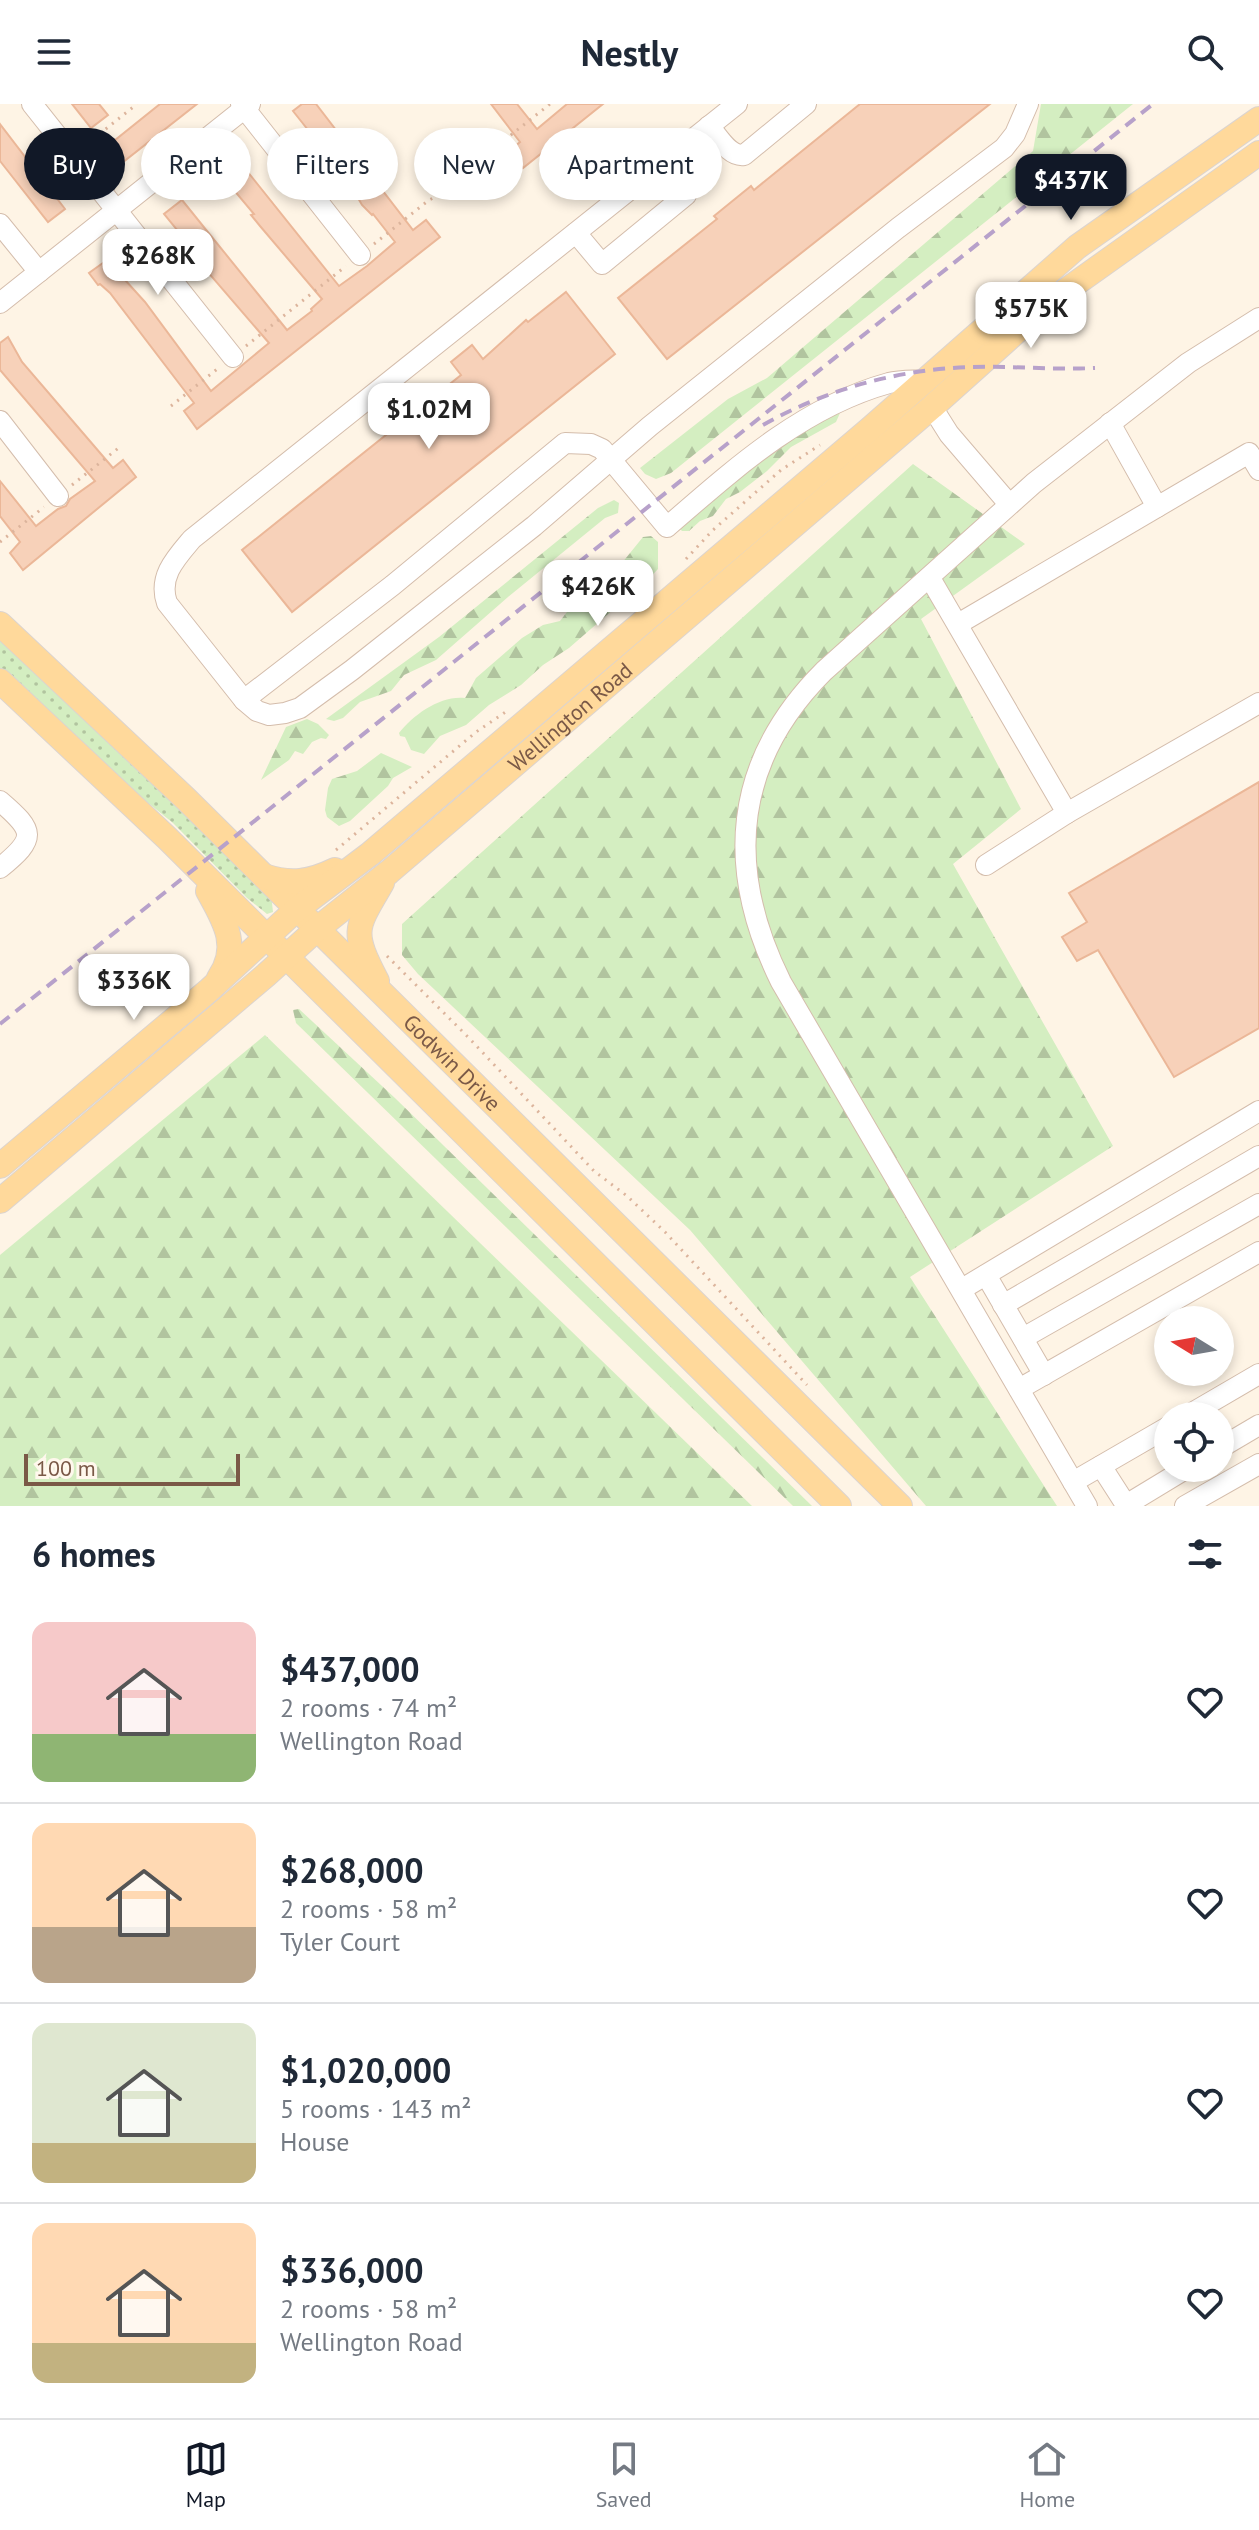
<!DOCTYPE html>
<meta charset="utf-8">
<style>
:root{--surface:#fff;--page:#f2f2f3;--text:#1f2937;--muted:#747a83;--line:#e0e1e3;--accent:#111827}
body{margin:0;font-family:"PT Sans",sans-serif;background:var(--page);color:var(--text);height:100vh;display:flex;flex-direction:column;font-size:30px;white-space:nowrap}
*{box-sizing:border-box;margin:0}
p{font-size:26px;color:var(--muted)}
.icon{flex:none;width:44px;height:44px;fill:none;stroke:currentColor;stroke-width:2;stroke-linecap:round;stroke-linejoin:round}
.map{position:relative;height:1402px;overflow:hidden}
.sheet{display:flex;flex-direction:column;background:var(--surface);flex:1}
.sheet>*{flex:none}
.guide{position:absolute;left:24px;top:24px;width:800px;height:72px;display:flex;gap:16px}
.needle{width:52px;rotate:281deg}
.tools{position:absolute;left:1154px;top:1202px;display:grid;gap:16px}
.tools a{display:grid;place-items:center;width:80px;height:80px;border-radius:50%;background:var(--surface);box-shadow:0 4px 12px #0003;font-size:40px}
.scale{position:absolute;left:24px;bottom:20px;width:216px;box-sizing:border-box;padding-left:8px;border:4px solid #7a5947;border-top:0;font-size:22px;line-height:28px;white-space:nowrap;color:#7a5947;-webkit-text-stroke:6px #fff8ed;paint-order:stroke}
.price{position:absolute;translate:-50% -68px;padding:0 18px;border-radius:16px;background:#fff;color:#222;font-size:26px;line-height:52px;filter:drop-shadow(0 2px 4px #0008)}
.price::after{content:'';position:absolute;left:50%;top:48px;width:24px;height:18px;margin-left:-12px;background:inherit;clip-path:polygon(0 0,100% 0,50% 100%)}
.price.selected{background:var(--accent);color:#fff}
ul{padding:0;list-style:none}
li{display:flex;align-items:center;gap:24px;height:200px;padding:0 32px}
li+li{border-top:2px solid var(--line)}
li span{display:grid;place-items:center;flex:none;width:224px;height:160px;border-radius:16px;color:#555}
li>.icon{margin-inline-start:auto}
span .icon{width:96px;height:96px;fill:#fffc;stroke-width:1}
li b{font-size:34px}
h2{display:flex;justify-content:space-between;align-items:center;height:96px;padding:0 32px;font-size:34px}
.tag{padding:0 28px;border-radius:36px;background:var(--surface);box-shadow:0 4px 12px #0003;font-size:28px;line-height:72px}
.tag.selected{background:var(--accent);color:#fff}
header{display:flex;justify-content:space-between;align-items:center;height:104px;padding:0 32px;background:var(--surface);font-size:36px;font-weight:700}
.tab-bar{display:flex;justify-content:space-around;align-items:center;height:112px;border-top:2px solid var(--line);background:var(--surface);font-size:22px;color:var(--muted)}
.tab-bar a{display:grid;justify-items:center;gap:4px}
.tab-bar .selected{color:var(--accent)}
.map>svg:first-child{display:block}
</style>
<header><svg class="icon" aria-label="menu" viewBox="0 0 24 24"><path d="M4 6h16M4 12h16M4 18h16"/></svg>Nestly<svg class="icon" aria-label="search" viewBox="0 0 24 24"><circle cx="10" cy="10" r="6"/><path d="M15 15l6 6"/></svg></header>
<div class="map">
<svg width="1259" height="1402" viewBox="0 0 1259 1402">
<defs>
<pattern id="grass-dots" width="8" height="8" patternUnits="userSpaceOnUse" patternTransform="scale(2)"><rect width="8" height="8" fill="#d4eec1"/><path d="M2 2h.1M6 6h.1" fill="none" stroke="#b1c49f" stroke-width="1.8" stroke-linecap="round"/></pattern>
<pattern id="forest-firs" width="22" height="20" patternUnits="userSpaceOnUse" patternTransform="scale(2)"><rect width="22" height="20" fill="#d4eec1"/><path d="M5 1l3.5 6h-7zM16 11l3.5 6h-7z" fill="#b1c49f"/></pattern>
</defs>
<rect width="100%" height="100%" fill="#fef4e5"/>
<path fill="url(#grass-dots)" d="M0 533 271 790 273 808 267 810 247 794 173 719 110 668 0 567Z"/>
<g fill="url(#forest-firs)">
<path d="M1041 0H1133L671 369 656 375 645 370 640 364 728 295 767 274 1033 47Z"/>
<path d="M840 309 836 318 791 343 767 367 740 388 726 395 713 412 700 417 689 427H682L680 425 697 407 781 335Z"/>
<path d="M913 360 1025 440 921 515 1021 705 953 760 1113 1042 910 1173 1057 1402H926L690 1126 418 870 402 851V820Z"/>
<path d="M614 396 619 399 618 409 605 414 508 493 436 556 404 571 391 587 360 598 343 614 334 617 326 615 439 533 598 404Z"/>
<path d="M651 432 658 438V465L630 495 615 504 569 544 543 561 521 581 489 601 466 621 440 632 424 650 411 646 405 633 400 632 399 629C414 610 441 591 465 594L476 574 522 534 543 521 560 517 580 491 613 470 643 433Z"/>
<path d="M307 615 318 620 329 631 326 635 321 634 312 638 303 650 295 647 289 656 261 676 286 623Z"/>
<path d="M381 649 412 663 393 674 388 682 350 717 339 722 327 713 325 706 328 684 332 675 357 667Z"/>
<path d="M299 905 396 995 812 1402H793L296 919 293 906Z"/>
<path d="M265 931 752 1402H0V1151Z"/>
</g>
<g fill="#f7d1b9" stroke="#ebb798" stroke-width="2">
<path d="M72 0H99L108 11 91 24Z"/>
<path d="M160 0H197L118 62 104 45Z"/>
<path d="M302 0H316L413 126 426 116 440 133 197 325 184 307 194 299 110 189 100 180 98 181 89 169 107 156 145 198 211 287 269 239 206 166 198 155 200 154 164 110 182 96 287 226 312 207 311 205 322 195 260 122 251 111 254 110 217 66 235 52 339 182 367 162 395 138 373 110 372 111 362 101 347 75 293 7Z"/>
<path d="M491 0H517L537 25 567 0H603L523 64 509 47 520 38Z"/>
<path d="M860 0H990L667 255 618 194 717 115 714 112 751 82 754 86Z"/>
<path d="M0 20 65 105 48 118 0 57Z"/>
<path d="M566 188 615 250 292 508 242 446 461 271 451 258 472 241 483 255 526 216 528 218Z"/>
<path d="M8 233 22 258 113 364 123 356 136 373 23 466 10 449 20 438 0 412V377L36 422 58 405 66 402 70 395 95 377 0 266V239Z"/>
<path d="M1259 678V924L1174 973 1098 846 1077 857 1062 833 1087 818 1069 789Z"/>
</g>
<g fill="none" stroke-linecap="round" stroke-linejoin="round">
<g stroke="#d4bdac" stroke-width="22">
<g id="minor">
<path d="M32 0 233 253"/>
<path d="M241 0 360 151"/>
<path d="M737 0 192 435C175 455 158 473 167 499L244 596 257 607 269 611 285 609 300 604 352 566 534 422 650 322 898 124 1004 44 1015 30 1028 0"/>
<path d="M709 22C719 33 729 53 744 51L806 0"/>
<path d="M0 120 39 168"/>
<path d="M576 129 602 160 686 91 660 62"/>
<path d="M0 199 250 0"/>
<path d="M932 303 949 330 1009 400"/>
<path d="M0 317 58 392"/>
<path d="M1110 319 1157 403"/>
<path d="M930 474 1067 709"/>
<path d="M958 520 1249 349 1259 366"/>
<path d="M244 596 393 481 565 339 591 340 602 345 667 423C734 365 802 303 889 279 901 276 915 277 927 276"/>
<path d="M0 697C35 727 37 734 0 764"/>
<path d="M986 761 1067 709 1259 599"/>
<path d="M986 1171 1044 1271"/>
<path d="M962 1185 1259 1007"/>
<path d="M1003 1201 1259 1052"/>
<path d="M1023 1234 1259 1100"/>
<path d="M1019 1285 1259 1148"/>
<path d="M1187 1312 1259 1270"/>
<path d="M1220 1344 1259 1321"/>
<path d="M1101 1362 1126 1401 1187 1364"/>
<path d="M1073 1378 1168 1323"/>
<path d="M1087 1402 781 878C725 765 732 659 824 567L1034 379 1188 259 1259 214"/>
<path d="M1185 1402 1259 1360"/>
</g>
</g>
<g stroke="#dcd4cf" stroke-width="26">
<g id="major">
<path id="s1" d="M0 520 186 695 900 1402"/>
<path d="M0 577 167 734 839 1402"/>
<path d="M264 772C291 781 310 778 335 766"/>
<path d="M208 787C224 816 241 842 219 874"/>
<path d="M377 877C351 827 355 825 382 779"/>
<path d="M0 1062 208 887 297 805 370 750 870 325 1077 143 1259 15"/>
<path id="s2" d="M0 1097 266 871 317 825 389 768 932 303 1047 200 1259 49"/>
</g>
</g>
<g stroke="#dcb49c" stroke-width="3" stroke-dasharray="2 6" stroke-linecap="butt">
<path d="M87 40 137 0"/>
<path d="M374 140 429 96 455 84 492 46 550 0"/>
<path d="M246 242 346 162"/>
<path d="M171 302 221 262"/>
<path d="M72 381 121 342"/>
<path d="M0 438 44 403"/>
<path d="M686 455 713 426 781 366 820 341"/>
<path d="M336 746 476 628 507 607"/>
<path d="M387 852 469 934 594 1067 627 1092 665 1128 807 1281"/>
</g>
<use href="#minor" stroke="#fff" stroke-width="20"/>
<use href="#major" stroke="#ffd99b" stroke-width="24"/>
<g stroke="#b7a1ca" stroke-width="4" stroke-dasharray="12 8" stroke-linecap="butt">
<path d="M763 321C827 285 899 265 973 263 1013 262 1054 266 1095 264"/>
<path d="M0 920 1153 0"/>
</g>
</g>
<g text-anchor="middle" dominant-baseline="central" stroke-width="8" stroke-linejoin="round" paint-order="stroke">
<g font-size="22" fill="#7a5947" stroke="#fff8ed">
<text stroke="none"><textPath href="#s2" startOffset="748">Wellington Road</textPath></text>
<text stroke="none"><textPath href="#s1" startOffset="630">Godwin Drive</textPath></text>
</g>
</g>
</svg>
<div class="tools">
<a><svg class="needle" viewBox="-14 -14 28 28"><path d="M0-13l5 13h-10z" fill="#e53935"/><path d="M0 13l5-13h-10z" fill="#747a83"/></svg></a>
<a><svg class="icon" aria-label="locate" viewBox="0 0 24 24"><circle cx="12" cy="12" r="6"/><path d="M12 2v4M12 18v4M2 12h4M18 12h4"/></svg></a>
</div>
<div class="scale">100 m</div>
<b class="price selected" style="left:1071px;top:118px">$437K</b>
<b class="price" style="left:158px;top:193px">$268K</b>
<b class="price" style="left:1031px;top:246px">$575K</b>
<b class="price" style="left:429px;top:347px">$1.02M</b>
<b class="price" style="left:598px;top:524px">$426K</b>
<b class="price" style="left:134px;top:918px">$336K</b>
<div class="guide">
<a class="tag selected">Buy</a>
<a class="tag">Rent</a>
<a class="tag">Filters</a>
<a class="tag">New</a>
<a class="tag">Apartment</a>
</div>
</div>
<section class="sheet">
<h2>6 homes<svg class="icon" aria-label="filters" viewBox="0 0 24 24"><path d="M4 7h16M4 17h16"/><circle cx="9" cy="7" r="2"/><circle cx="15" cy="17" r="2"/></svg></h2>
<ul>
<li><span style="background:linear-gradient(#f6c9c9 70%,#8fb573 0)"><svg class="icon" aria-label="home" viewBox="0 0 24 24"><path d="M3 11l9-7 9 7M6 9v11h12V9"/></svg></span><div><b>$437,000</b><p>2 rooms · 74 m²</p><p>Wellington Road</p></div><svg class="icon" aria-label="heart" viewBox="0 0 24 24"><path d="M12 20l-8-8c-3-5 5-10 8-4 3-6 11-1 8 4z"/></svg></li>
<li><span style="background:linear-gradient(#ffd9b3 65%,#b9a48a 0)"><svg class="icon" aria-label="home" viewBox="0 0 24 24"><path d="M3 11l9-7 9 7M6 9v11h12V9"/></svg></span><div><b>$268,000</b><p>2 rooms · 58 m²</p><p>Tyler Court</p></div><svg class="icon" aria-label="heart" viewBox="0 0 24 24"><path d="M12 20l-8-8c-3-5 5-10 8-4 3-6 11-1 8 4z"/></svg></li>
<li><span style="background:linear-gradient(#dfe7d0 75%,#c2b280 0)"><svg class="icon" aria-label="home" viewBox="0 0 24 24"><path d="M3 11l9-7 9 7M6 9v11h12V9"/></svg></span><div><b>$1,020,000</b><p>5 rooms · 143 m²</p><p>House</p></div><svg class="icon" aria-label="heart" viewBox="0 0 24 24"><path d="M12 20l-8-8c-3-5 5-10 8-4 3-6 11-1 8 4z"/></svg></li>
<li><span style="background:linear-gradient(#ffd9b3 75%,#c2b280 0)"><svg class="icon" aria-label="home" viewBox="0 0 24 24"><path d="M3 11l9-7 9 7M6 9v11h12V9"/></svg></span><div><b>$336,000</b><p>2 rooms · 58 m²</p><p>Wellington Road</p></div><svg class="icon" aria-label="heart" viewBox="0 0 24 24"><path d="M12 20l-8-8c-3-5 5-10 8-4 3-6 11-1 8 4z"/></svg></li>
</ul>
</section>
<nav class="tab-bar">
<a class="selected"><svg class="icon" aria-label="map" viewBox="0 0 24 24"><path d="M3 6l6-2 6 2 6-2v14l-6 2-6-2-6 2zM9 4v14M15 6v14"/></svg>Map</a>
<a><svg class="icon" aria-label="saved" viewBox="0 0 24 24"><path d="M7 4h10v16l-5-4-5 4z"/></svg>Saved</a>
<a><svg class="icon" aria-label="home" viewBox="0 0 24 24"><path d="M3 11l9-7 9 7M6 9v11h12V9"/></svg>Home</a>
</nav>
